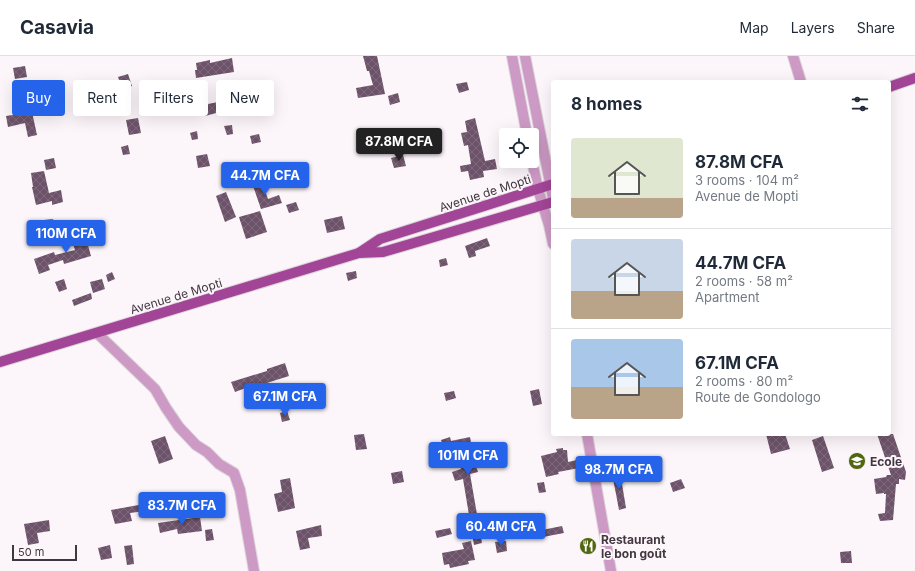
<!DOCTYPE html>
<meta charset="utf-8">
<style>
:root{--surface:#fff;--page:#f2f2f3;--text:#1f2937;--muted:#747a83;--line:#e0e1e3;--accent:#2563eb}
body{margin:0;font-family:Inter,sans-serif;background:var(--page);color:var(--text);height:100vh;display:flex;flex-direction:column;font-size:15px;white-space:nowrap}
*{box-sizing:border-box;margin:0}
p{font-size:13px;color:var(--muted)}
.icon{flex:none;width:22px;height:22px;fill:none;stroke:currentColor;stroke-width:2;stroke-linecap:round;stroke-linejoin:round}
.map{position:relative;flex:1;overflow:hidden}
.side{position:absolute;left:551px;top:24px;width:340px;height:356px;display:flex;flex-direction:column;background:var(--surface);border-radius:4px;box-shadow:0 4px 16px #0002}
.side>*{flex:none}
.banner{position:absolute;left:12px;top:24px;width:380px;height:36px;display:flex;gap:8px}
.controls{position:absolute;left:499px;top:72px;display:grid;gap:8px}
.controls a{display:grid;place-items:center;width:40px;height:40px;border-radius:4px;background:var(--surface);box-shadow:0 4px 16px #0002;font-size:20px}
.scale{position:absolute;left:12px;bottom:10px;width:65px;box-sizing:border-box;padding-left:4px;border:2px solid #423640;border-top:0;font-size:11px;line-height:14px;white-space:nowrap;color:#423640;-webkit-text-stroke:3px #fcf6fb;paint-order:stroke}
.price{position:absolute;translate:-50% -34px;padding:0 9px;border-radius:4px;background:var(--accent);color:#fff;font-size:13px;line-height:26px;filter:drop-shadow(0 1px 2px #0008)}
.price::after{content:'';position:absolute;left:50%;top:24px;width:12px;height:9px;margin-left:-6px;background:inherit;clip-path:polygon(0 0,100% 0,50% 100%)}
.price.current{background:#222;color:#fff}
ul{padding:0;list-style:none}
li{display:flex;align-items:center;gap:12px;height:100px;padding:0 20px}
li+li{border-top:1px solid var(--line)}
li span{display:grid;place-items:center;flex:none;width:112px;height:80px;border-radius:4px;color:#555}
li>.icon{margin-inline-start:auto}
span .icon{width:48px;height:48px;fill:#fffc;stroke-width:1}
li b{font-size:17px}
h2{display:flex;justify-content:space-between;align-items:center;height:48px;padding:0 20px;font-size:17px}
.chip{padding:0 14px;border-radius:4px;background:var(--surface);box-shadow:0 4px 16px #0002;font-size:14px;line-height:36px}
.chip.current{background:var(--accent);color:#fff}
header{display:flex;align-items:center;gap:24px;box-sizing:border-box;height:56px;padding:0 20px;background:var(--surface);border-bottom:1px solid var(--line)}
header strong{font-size:19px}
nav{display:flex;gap:22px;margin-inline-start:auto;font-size:14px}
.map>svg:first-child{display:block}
</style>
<header>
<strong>Casavia</strong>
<nav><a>Map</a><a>Layers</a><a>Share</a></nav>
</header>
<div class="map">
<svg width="915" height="515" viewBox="0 0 915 515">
<defs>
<pattern id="building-cross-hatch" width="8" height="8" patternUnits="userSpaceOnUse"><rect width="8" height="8" fill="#6d5369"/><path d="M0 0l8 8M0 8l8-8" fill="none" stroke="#7f697c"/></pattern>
</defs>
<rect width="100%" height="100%" fill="#fcf6fb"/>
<g fill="url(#building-cross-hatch)">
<path d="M363 0H377L385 38 358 42 356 32 373 29 369 15H367Z"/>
<path d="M232 2 234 16 196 22 195 14H197L196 7 210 4V7Z"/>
<path d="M25 10 27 21 15 23 13 12Z"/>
<path d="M128 18 132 30 122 33 118 21Z"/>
<path d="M467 26 469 34 459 37 456 28Z"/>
<path d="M398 37 400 46 390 49 388 40Z"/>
<path d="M118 39 120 51 107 54 105 41Z"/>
<path d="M218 46 220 56 205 60 203 49Z"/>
<path d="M32 56 37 79 28 81 25 67 8 71 6 60Z"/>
<path d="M138 62 141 77 129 79 126 64Z"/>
<path d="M475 62 485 105 495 103 497 113 483 115 484 121 470 124 468 115 461 116 460 110 471 108 468 89 464 90 461 77 467 76 465 65Z"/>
<path d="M232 69 233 78 227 79 224 70Z"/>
<path d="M197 75 198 83 192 84 190 77Z"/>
<path d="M259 78 261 86 252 88 250 80Z"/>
<path d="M128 89 130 98 123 99 121 91Z"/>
<path d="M207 98 210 110 198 112 196 100Z"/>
<path d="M403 99 406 110 394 112 391 102Z"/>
<path d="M54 102 56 112 46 114 44 104Z"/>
<path d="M44 115 49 137 61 134 63 146 52 149V145L36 149 32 131H33L31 117Z"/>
<path d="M286 115 289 129 280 131 277 117Z"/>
<path d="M261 123 268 143 279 139 282 147 261 153 252 127Z"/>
<path d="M226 136 236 161 225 166 216 140Z"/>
<path d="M296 146 299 154 289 157 286 149Z"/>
<path d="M260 155 267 176 246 183 239 161Z"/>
<path d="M342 160 345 173 327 177 324 164Z"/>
<path d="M53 163 54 172 45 173 44 164Z"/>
<path d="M84 175 91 200 64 208 63 204 48 209 50 214 39 218 34 203 54 196 55 199 75 194 70 179Z"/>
<path d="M487 182 490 190 475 195 476 200 469 202 465 190Z"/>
<path d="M446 202 448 209 440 211 439 204Z"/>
<path d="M356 215 357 222 348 225 346 217Z"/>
<path d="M112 216 115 223 108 226 106 219Z"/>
<path d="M64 223 67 233 59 236 55 226Z"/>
<path d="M102 223 105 233 93 237 90 226Z"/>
<path d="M91 237 92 243 74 250 72 244Z"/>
<path d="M285 307 289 320 251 332V330L235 336 231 326 267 315V313Z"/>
<path d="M539 333 542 348 533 350 530 335Z"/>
<path d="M454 335 456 342 446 345 444 337Z"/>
<path d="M287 355 290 364 282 366 280 357Z"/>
<path d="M364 378 367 393 356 394 354 379Z"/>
<path d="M766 378H785L790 393 771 398Z"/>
<path d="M877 378H893L906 416 905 424 899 423V428H896L893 464 880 465 878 458 885 457 886 438H884V437L876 438 874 423 886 421 887 419H891Z"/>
<path d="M165 380 173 403 159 408 151 385Z"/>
<path d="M823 380 834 412 822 416 812 384Z"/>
<path d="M450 381 451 385 470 381 471 386 469 387 470 391 487 387 489 395 476 398 478 406 475 407 478 416 470 418 482 487 474 489 463 423 455 425 452 416 461 413 456 391 444 394 441 384Z"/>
<path d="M563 392V394H567L568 406 577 404 579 412 558 416 559 418 546 421 541 400 557 396 556 393Z"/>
<path d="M402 415 404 426 393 428 391 417Z"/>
<path d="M620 416 626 452 619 454 612 417Z"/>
<path d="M290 422 295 452 278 456 274 438 282 436 280 424Z"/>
<path d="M681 423 685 432 673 436 670 427Z"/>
<path d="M544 426 546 436 539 437 537 427Z"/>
<path d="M144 448 145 455 130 457 132 465 115 468 111 454Z"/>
<path d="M200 461 202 475 178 478 177 473 160 477 158 467Z"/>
<path d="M49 464 50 475 37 477 39 487 28 489 24 468Z"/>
<path d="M321 469 322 480 308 482 310 492 300 494 296 475Z"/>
<path d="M562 470 564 477 543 481 542 474Z"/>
<path d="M450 472 452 478 437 482 435 475Z"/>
<path d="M212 473 214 484 206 485 205 474Z"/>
<path d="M471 485 475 504 468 505 469 508 450 512 449 508 444 509 442 497 464 493 462 487Z"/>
<path d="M506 485 507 495 497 497 495 486Z"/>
<path d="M110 489 112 502 101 504 98 492Z"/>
<path d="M132 489 134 508 127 509 124 490Z"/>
<path d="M851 495 852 507H841L840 496Z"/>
</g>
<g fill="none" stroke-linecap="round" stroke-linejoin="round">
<g stroke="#dbd3d9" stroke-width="12">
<g id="street">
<path d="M512 0 527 79"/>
<path d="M525 0 553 142"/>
<path d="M793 0 801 26"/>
<path d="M532 105 538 133 549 169 553 188"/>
<path d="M97 277 155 333 166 352 179 371 196 389 207 396 219 408 234 417 240 434 254 515"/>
<path d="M587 378 611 515"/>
</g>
</g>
<g stroke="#dbd3d9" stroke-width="12">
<g id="primary">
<path d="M889 31 915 22"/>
<path d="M359 197 380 183 553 128"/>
<path d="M0 306 359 197 383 196 553 146"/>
</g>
</g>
<use href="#street" stroke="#cd9ac5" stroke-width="10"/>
<use href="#primary" stroke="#a24597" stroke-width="10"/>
</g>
<defs>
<g id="school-disc" transform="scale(0.9)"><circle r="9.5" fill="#526611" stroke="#fcf6fb"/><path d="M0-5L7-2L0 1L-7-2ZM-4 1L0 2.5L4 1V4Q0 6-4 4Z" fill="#fff"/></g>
<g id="restaurant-disc" transform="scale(0.9)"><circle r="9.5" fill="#526611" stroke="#fcf6fb"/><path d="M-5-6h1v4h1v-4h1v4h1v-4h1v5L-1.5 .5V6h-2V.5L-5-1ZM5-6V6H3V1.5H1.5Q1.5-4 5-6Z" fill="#fff"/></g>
</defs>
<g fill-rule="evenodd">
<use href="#school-disc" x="857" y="405"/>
<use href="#restaurant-disc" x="588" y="490"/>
</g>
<g text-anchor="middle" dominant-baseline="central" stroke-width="4" stroke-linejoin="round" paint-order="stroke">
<g font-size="12" fill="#423640" stroke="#fcf6fb">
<text transform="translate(485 137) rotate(-18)">Avenue de Mopti</text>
<text transform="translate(176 240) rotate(-17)">Avenue de Mopti</text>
</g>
<g font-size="12" font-weight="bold" fill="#423640" stroke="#fcf6fb" text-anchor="start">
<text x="870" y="405">Ecole</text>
<text x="601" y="483">Restaurant<tspan x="601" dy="14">le bon goût</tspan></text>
</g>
</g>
</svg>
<div class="controls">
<a><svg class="icon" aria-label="locate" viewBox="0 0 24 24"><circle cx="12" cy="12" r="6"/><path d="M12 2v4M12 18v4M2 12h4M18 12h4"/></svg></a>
</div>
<div class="scale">50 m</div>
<b class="price current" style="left:399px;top:106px">87.8M CFA</b>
<b class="price" style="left:265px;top:140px">44.7M CFA</b>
<b class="price" style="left:66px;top:198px">110M CFA</b>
<b class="price" style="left:285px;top:361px">67.1M CFA</b>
<b class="price" style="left:468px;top:420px">101M CFA</b>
<b class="price" style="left:619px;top:434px">98.7M CFA</b>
<b class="price" style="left:182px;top:470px">83.7M CFA</b>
<b class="price" style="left:501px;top:491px">60.4M CFA</b>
<div class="banner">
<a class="chip current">Buy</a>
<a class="chip">Rent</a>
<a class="chip">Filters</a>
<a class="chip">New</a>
</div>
<section class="side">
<h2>8 homes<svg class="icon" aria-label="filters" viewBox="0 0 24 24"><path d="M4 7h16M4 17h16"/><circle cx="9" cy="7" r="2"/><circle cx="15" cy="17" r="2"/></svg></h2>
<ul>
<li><span style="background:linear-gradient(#dfe7d0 75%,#b9a48a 0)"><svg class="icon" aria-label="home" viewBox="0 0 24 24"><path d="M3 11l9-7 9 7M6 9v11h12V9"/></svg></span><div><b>87.8M CFA</b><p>3 rooms · 104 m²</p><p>Avenue de Mopti</p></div></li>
<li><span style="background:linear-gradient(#c9d6e8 65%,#b9a48a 0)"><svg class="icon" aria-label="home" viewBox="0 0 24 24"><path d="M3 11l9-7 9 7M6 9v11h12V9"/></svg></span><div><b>44.7M CFA</b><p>2 rooms · 58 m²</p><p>Apartment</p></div></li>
<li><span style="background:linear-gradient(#a9c7e8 60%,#b9a48a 0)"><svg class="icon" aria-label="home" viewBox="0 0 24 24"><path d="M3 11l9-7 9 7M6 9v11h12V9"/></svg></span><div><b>67.1M CFA</b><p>2 rooms · 80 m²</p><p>Route de Gondologo</p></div></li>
</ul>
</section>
</div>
